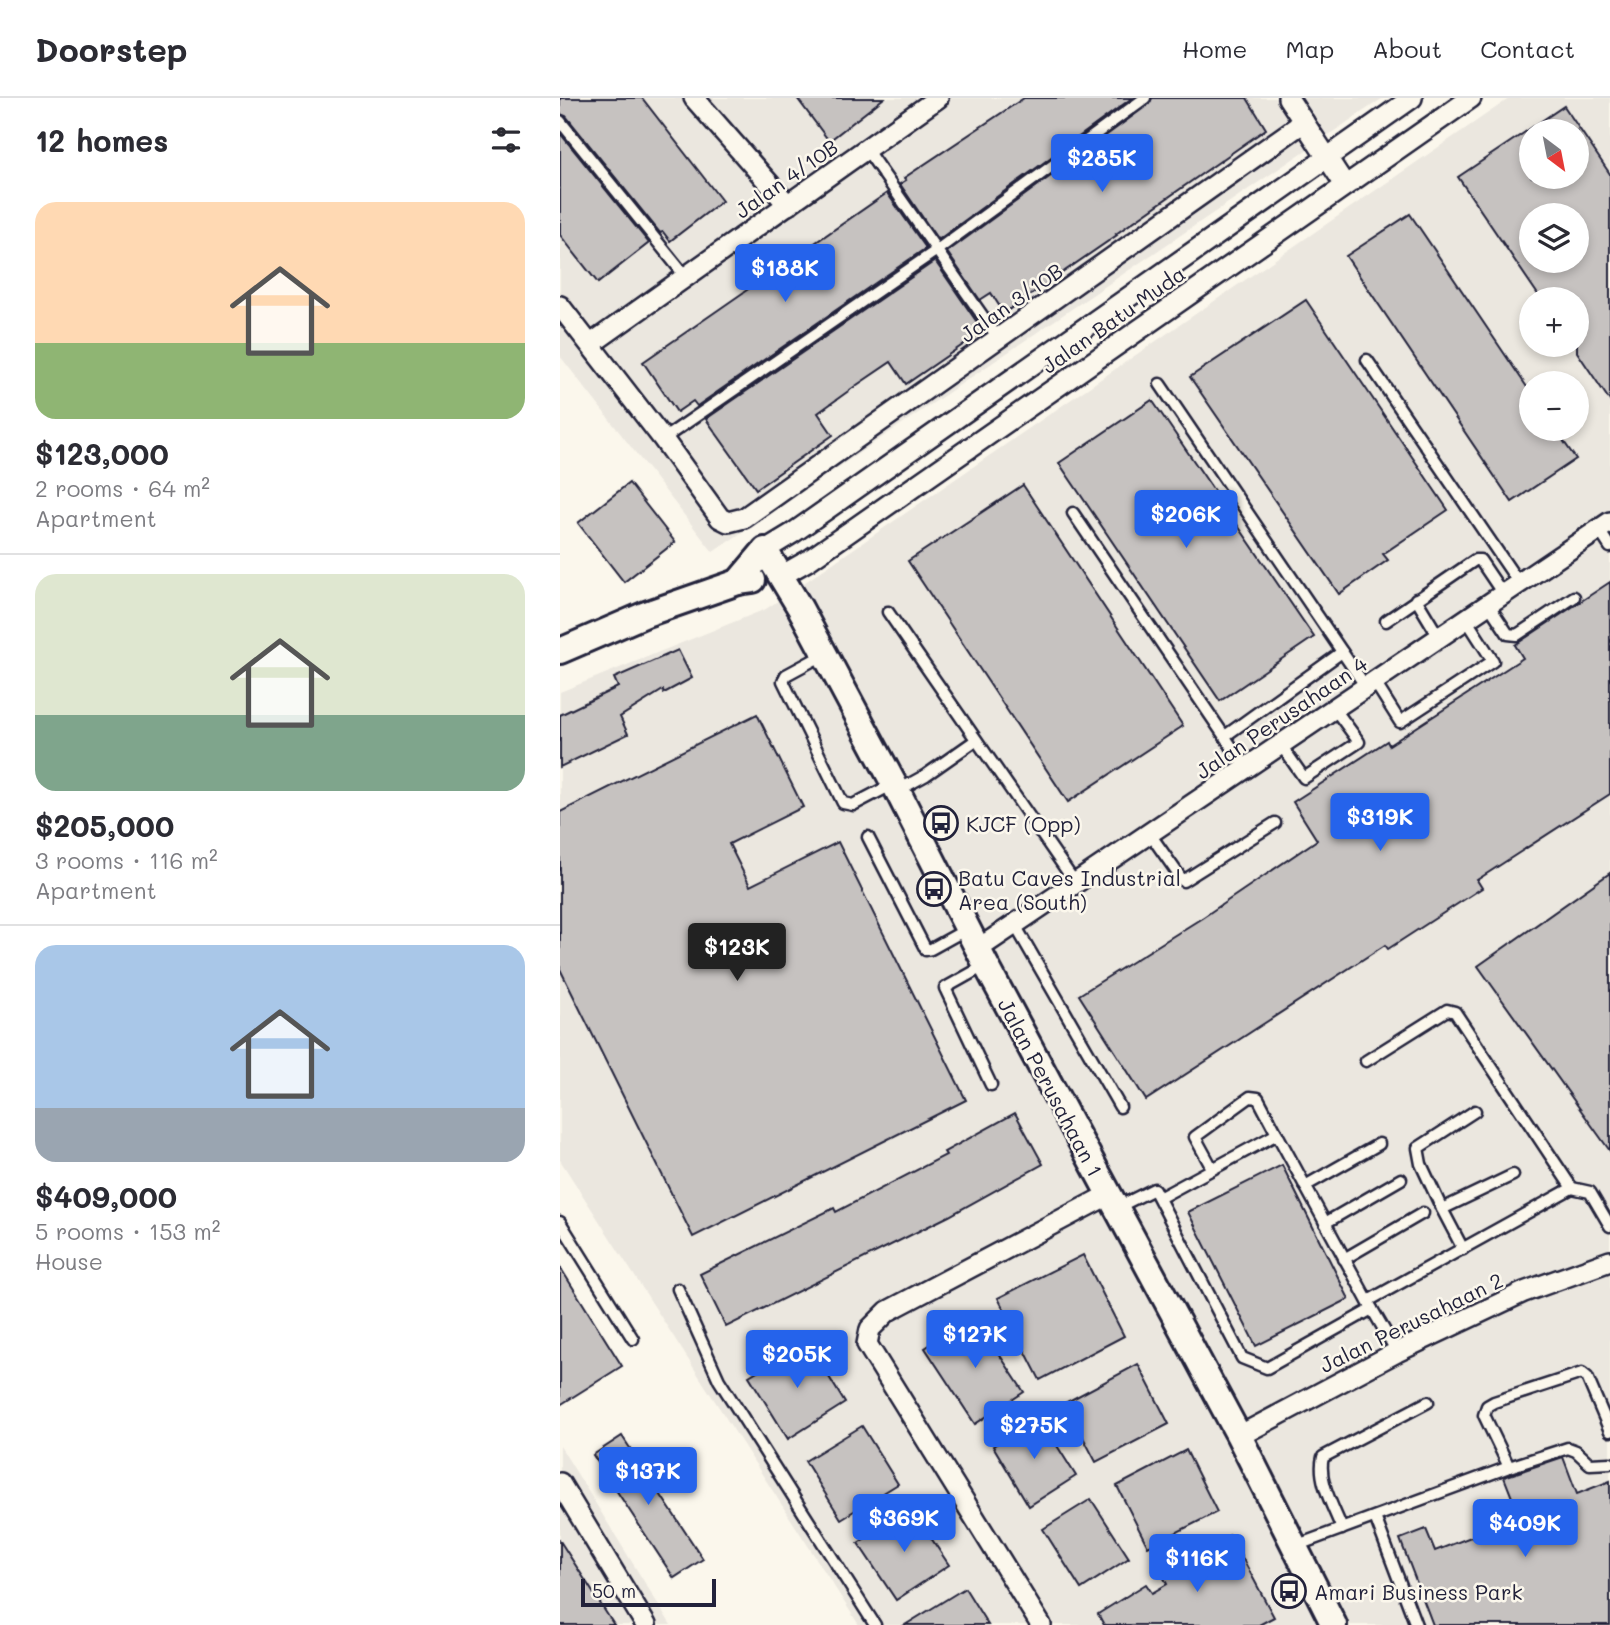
<!DOCTYPE html>
<meta charset="utf-8">
<style>
:root{--surface:#fff;--page:#f7f7f7;--text:#2b2b33;--muted:#7c7c81;--line:#e1e1e2;--accent:#2563eb}
body{margin:0;font-family:Mali,sans-serif;background:var(--page);color:var(--text);height:100vh;display:flex;flex-direction:column;font-size:26px;white-space:nowrap}
*{box-sizing:border-box;margin:0}
p{font-size:23px;color:var(--muted)}
.icon{flex:none;width:38px;height:38px;fill:none;stroke:currentColor;stroke-width:2;stroke-linecap:round;stroke-linejoin:round}
.map{position:relative;flex:1;overflow:hidden}
.panel{display:flex;flex-direction:column;background:var(--surface);width:560px}
.panel>*{flex:none}
.needle{width:46px;rotate:148deg}
.fabs{position:absolute;left:959px;top:21px;display:grid;gap:14px}
.fabs a{display:grid;place-items:center;width:70px;height:70px;border-radius:50%;background:var(--surface);box-shadow:0 4px 10px #0003;font-size:35px}
.scale{position:absolute;left:21px;bottom:18px;width:135px;box-sizing:border-box;padding-left:7px;border:4px solid #22223b;border-top:0;font-size:19px;line-height:24px;white-space:nowrap;color:#22223b;-webkit-text-stroke:5px #fbf7ec;paint-order:stroke}
.price{position:absolute;translate:-50% -60px;padding:0 16px;border-radius:7px;background:var(--accent);color:#fff;font-size:23px;line-height:46px;filter:drop-shadow(0 2px 4px #0008)}
.price::after{content:'';position:absolute;left:50%;top:42px;width:21px;height:16px;margin-left:-10px;background:inherit;clip-path:polygon(0 0,100% 0,50% 100%)}
.price.selected{background:#222;color:#fff}
ul{padding:0;list-style:none}
li{display:grid;align-content:center;gap:14px;height:371px;padding:0 35px}
li+li{border-top:2px solid var(--line)}
li span{display:grid;place-items:center;height:217px;border-radius:21px;color:#555}
li>.icon{margin-inline-start:auto}
span .icon{width:126px;height:126px;fill:#fffc;stroke-width:1}
li b{font-size:30px}
h2{display:flex;justify-content:space-between;align-items:center;height:84px;padding:0 35px;font-size:30px}
header{display:flex;align-items:center;gap:42px;box-sizing:border-box;height:98px;padding:0 35px;background:var(--surface);border-bottom:2px solid var(--line)}
header strong{font-size:33px}
nav{display:flex;gap:38px;margin-inline-start:auto;font-size:24px}
main{display:flex;flex:1;min-height:0}
.map>svg:first-child{display:block}
</style>
<header>
<strong>Doorstep</strong>
<nav><a>Home</a><a>Map</a><a>About</a><a>Contact</a></nav>
</header>
<main>
<section class="panel">
<h2>12 homes<svg class="icon" aria-label="filters" viewBox="0 0 24 24"><path d="M4 7h16M4 17h16"/><circle cx="9" cy="7" r="2"/><circle cx="15" cy="17" r="2"/></svg></h2>
<ul>
<li><span style="background:linear-gradient(#ffd9b3 65%,#8fb573 0)"><svg class="icon" aria-label="home" viewBox="0 0 24 24"><path d="M3 11l9-7 9 7M6 9v11h12V9"/></svg></span><div><b>$123,000</b><p>2 rooms · 64 m²</p><p>Apartment</p></div></li>
<li><span style="background:linear-gradient(#dfe7d0 65%,#7fa58c 0)"><svg class="icon" aria-label="home" viewBox="0 0 24 24"><path d="M3 11l9-7 9 7M6 9v11h12V9"/></svg></span><div><b>$205,000</b><p>3 rooms · 116 m²</p><p>Apartment</p></div></li>
<li><span style="background:linear-gradient(#a9c7e8 75%,#9aa5b1 0)"><svg class="icon" aria-label="home" viewBox="0 0 24 24"><path d="M3 11l9-7 9 7M6 9v11h12V9"/></svg></span><div><b>$409,000</b><p>5 rooms · 153 m²</p><p>House</p></div></li>
</ul>
</section>
<div class="map">
<svg width="1050" height="1527" viewBox="0 0 1050 1527">
<rect width="100%" height="100%" fill="#fbf7ec"/>
<filter id="ink" filterUnits="userSpaceOnUse"><feTurbulence type="fractalNoise" baseFrequency=".0143" numOctaves="2"/><feDisplacementMap in="SourceGraphic" scale="14" xChannelSelector="R" yChannelSelector="G"/><feConvolveMatrix kernelMatrix="1 2 1 2 8 2 1 2 1" color-interpolation-filters="sRGB"/></filter>
<g filter="url(#ink)">
<g fill="#ebe7df" fill-rule="evenodd">
<path d="M0 0H823L153 454 0 258Z"/>
<path d="M950 0H1050V1527H299L0 1062V594L206 511ZM971 33H1017V79H971ZM971 117H1017V163H971ZM971 201H1017V247H971ZM971 285H1017V331H971Z"/>
<path d="M0 1348 111 1527H0Z"/>
</g>
<g fill="#c6c2c0" stroke="#22223b" stroke-width="2" fill-rule="evenodd">
<path d="M0 0H82L162 103 110 143 103 134 100 135 6 18 0 16Z"/>
<path d="M237 0H324L269 43Z"/>
<path d="M464 0H572L378 142 340 86 346 82 344 80Z"/>
<path d="M592 0H687L706 31 556 136 557 137 444 215 431 195 420 202 387 154 589 6Z"/>
<path d="M1004 8 1050 76V303L1017 254V201H981L898 79ZM971 33H1017V79H971ZM971 117H1017V163H971Z"/>
<path d="M0 35 89 145 38 185 0 137Z"/>
<path d="M327 95 366 150 137 308 133 303 117 314 83 264Z"/>
<path d="M850 116 971 295V331H995L1016 361 952 404 786 158Z"/>
<path d="M375 163 423 233 346 286 331 264 294 289 258 315 273 337 196 391 146 321Z"/>
<path d="M746 202 888 412 823 456 828 462 779 496 630 279Z"/>
<path d="M592 302 754 539 660 603 499 365Z"/>
<path d="M69 385 115 444 64 484 18 425Z"/>
<path d="M463 387 623 628 508 704 348 463Z"/>
<path d="M1050 484V696L917 782 922 790 828 851 825 847 586 1002 519 897 642 820 757 742 733 704 827 643 829 647 963 560 955 547Z"/>
<path d="M118 552 132 580 104 595 103 592 60 619 68 636 0 669V617L58 589 54 580Z"/>
<path d="M197 616 243 709 169 746 190 788 278 744 406 1002 133 1139 0 871V714Z"/>
<path d="M1050 775V1053L918 868Z"/>
<path d="M455 1015 483 1066 389 1118 166 1229 140 1176 274 1110 276 1114 386 1057 384 1054Z"/>
<path d="M722 1067 789 1201 696 1248 628 1114Z"/>
<path d="M523 1157 564 1238 480 1282 438 1200Z"/>
<path d="M0 1169 62 1268 0 1307Z"/>
<path d="M414 1218 464 1294 415 1326 365 1250Z"/>
<path d="M247 1243 285 1305 228 1341 189 1278Z"/>
<path d="M578 1266 609 1326 536 1364 505 1305Z"/>
<path d="M479 1319 516 1378 469 1408 433 1348Z"/>
<path d="M302 1328 338 1386 281 1421 245 1363Z"/>
<path d="M62 1338 143 1461 114 1480 33 1357Z"/>
<path d="M626 1352 657 1414 588 1449 557 1388Z"/>
<path d="M1003 1359 1017 1396 1050 1383V1527H873L840 1441 866 1431 875 1453 960 1420 944 1379Z"/>
<path d="M531 1401 569 1460 521 1491 483 1431Z"/>
<path d="M351 1410 389 1467 336 1502 298 1445Z"/>
<path d="M670 1437 714 1519 699 1527H544L538 1516 586 1486 592 1495 607 1486 602 1476 608 1471Z"/>
<path d="M0 1443 54 1527H0Z"/>
<path d="M405 1490 428 1527H345Z"/>
</g>
<g fill="none" stroke-linecap="round" stroke-linejoin="round">
<g stroke="#22223b" stroke-width="15">
<g id="service">
<path d="M0 23 126 179"/>
<path d="M306 51 438 240"/>
<path d="M807 262 959 485"/>
<path d="M600 286 806 589"/>
<path d="M103 341 377 152 585 0"/>
<path d="M513 415 686 670"/>
<path d="M1039 432 1050 449"/>
<path d="M856 501 879 539"/>
<path d="M928 506 948 536 957 537 1014 499"/>
<path d="M328 514 516 786"/>
<path d="M826 523 915 462H920L943 496"/>
<path d="M263 557 226 577 223 583 283 705 293 707 333 686"/>
<path d="M814 583 840 624 933 563 906 521"/>
<path d="M665 638 782 554"/>
<path d="M721 647 744 680 799 644 774 610"/>
<path d="M337 693 366 677 416 642"/>
<path d="M590 736 623 783 715 725"/>
<path d="M308 739 366 852 371 851 407 831"/>
<path d="M455 827 560 1009"/>
<path d="M426 867 385 890 431 987"/>
<path d="M806 963 887 912 895 914 1012 1090"/>
<path d="M652 1070 635 1039 690 999 698 1000 717 1036"/>
<path d="M745 1088 819 1046"/>
<path d="M556 1110 594 1091 682 1260 707 1270 812 1211 717 1036 599 1100"/>
<path d="M882 1111 861 1066 858 1050 915 1013"/>
<path d="M0 1124 73 1241"/>
<path d="M765 1125 841 1081"/>
<path d="M903 1151 882 1111 953 1077"/>
<path d="M784 1161 863 1115"/>
<path d="M118 1191 159 1282 315 1527"/>
<path d="M808 1203 1012 1090 1030 1094 1050 1128"/>
<path d="M812 1211 837 1254"/>
<path d="M949 1369 1008 1350 1016 1353 1030 1366 1050 1365"/>
<path d="M815 1419 856 1527"/>
<path d="M782 1431C774 1410 757 1382 763 1359L868 1304"/>
<path d="M735 1448 949 1369 924 1317 927 1308 934 1304 1022 1275 1027 1279 1050 1333"/>
</g>
</g>
<g stroke="#22223b" stroke-width="24">
<g id="minor">
<path d="M134 0 228 107"/>
<path d="M728 0 785 87"/>
<path d="M0 208 103 341 160 420 168 424 184 420 744 24"/>
<path d="M31 246 378 0"/>
<path d="M205 452 233 435 852 0"/>
<path d="M221 478 249 462 911 0"/>
<path d="M418 851 1050 424"/>
<path d="M679 1338 837 1254 964 1194 1050 1163"/>
<path d="M0 1385 86 1527"/>
<path d="M481 1527 307 1246 310 1231 328 1213 548 1097"/>
</g>
</g>
<g stroke="#22223b" stroke-width="30">
<g id="tertiary">
<path d="M178 484 205 452 240 510 334 686 426 867 679 1338 774 1527"/>
<path d="M0 553 86 516 178 484 193 482"/>
</g>
</g>
<use href="#service" stroke="#fbf7ec" stroke-width="10"/>
<use href="#minor" stroke="#fbf7ec" stroke-width="19"/>
<use href="#tertiary" stroke="#fbf7ec" stroke-width="24"/>
</g>
</g>
<defs>
<g id="bus-ring" transform="scale(1.75)"><circle r="9.5" fill="#fbf7ec" stroke="#22223b" stroke-width="1.5"/><path d="M-5-6H5V4H4V6H2V4H-2V6H-4V4H-5ZM-3.5-4V0h7V-4ZM-3.5 1.2v1.5H-2V1.2ZM2 1.2v1.5H3.5V1.2Z" fill="#22223b"/></g>
</defs>
<g fill-rule="evenodd">
<use href="#bus-ring" x="381" y="725"/>
<use href="#bus-ring" x="374" y="791"/>
<use href="#bus-ring" x="729" y="1493"/>
</g>
<g text-anchor="middle" dominant-baseline="central" stroke-width="5" stroke-linejoin="round" paint-order="stroke">
<g font-size="21" fill="#22223b" stroke="#fbf7ec">
<text transform="translate(226 80) rotate(-35)">Jalan 4/10B</text>
<text transform="translate(451 204) rotate(-35)">Jalan 3/10B</text>
<text transform="translate(553 221) rotate(-35)">Jalan Batu Muda</text>
<text transform="translate(721 619) rotate(-34)">Jalan Perusahaan 4</text>
<text transform="translate(491 989) rotate(62)">Jalan Perusahaan 1</text>
<text transform="translate(851 1224) rotate(-26)">Jalan Perusahaan 2</text>
</g>
<g font-size="21" fill="#22223b" stroke="#fbf7ec" text-anchor="start">
<text x="406" y="725">KJCF (Opp)</text>
<text x="398" y="779">Batu Caves Industrial<tspan x="398" dy="24">Area (South)</tspan></text>
<text x="754" y="1493">Amari Business Park</text>
</g>
</g>
</svg>
<div class="fabs">
<a><svg class="needle" viewBox="-14 -14 28 28"><path d="M0-13l5 13h-10z" fill="#e53935"/><path d="M0 13l5-13h-10z" fill="#7c7c81"/></svg></a>
<a><svg class="icon" aria-label="layers" viewBox="0 0 24 24"><path d="M12 4l9 5-9 5-9-5zM3 14l9 5 9-5"/></svg></a>
<a>+</a>
<a>−</a>
</div>
<div class="scale">50 m</div>
<b class="price" style="left:542px;top:96px">$285K</b>
<b class="price" style="left:225px;top:206px">$188K</b>
<b class="price" style="left:626px;top:452px">$206K</b>
<b class="price" style="left:820px;top:755px">$319K</b>
<b class="price selected" style="left:177px;top:885px">$123K</b>
<b class="price" style="left:415px;top:1272px">$127K</b>
<b class="price" style="left:237px;top:1292px">$205K</b>
<b class="price" style="left:474px;top:1363px">$275K</b>
<b class="price" style="left:88px;top:1409px">$137K</b>
<b class="price" style="left:344px;top:1456px">$369K</b>
<b class="price" style="left:965px;top:1461px">$409K</b>
<b class="price" style="left:637px;top:1496px">$116K</b>
</div>
</main>
